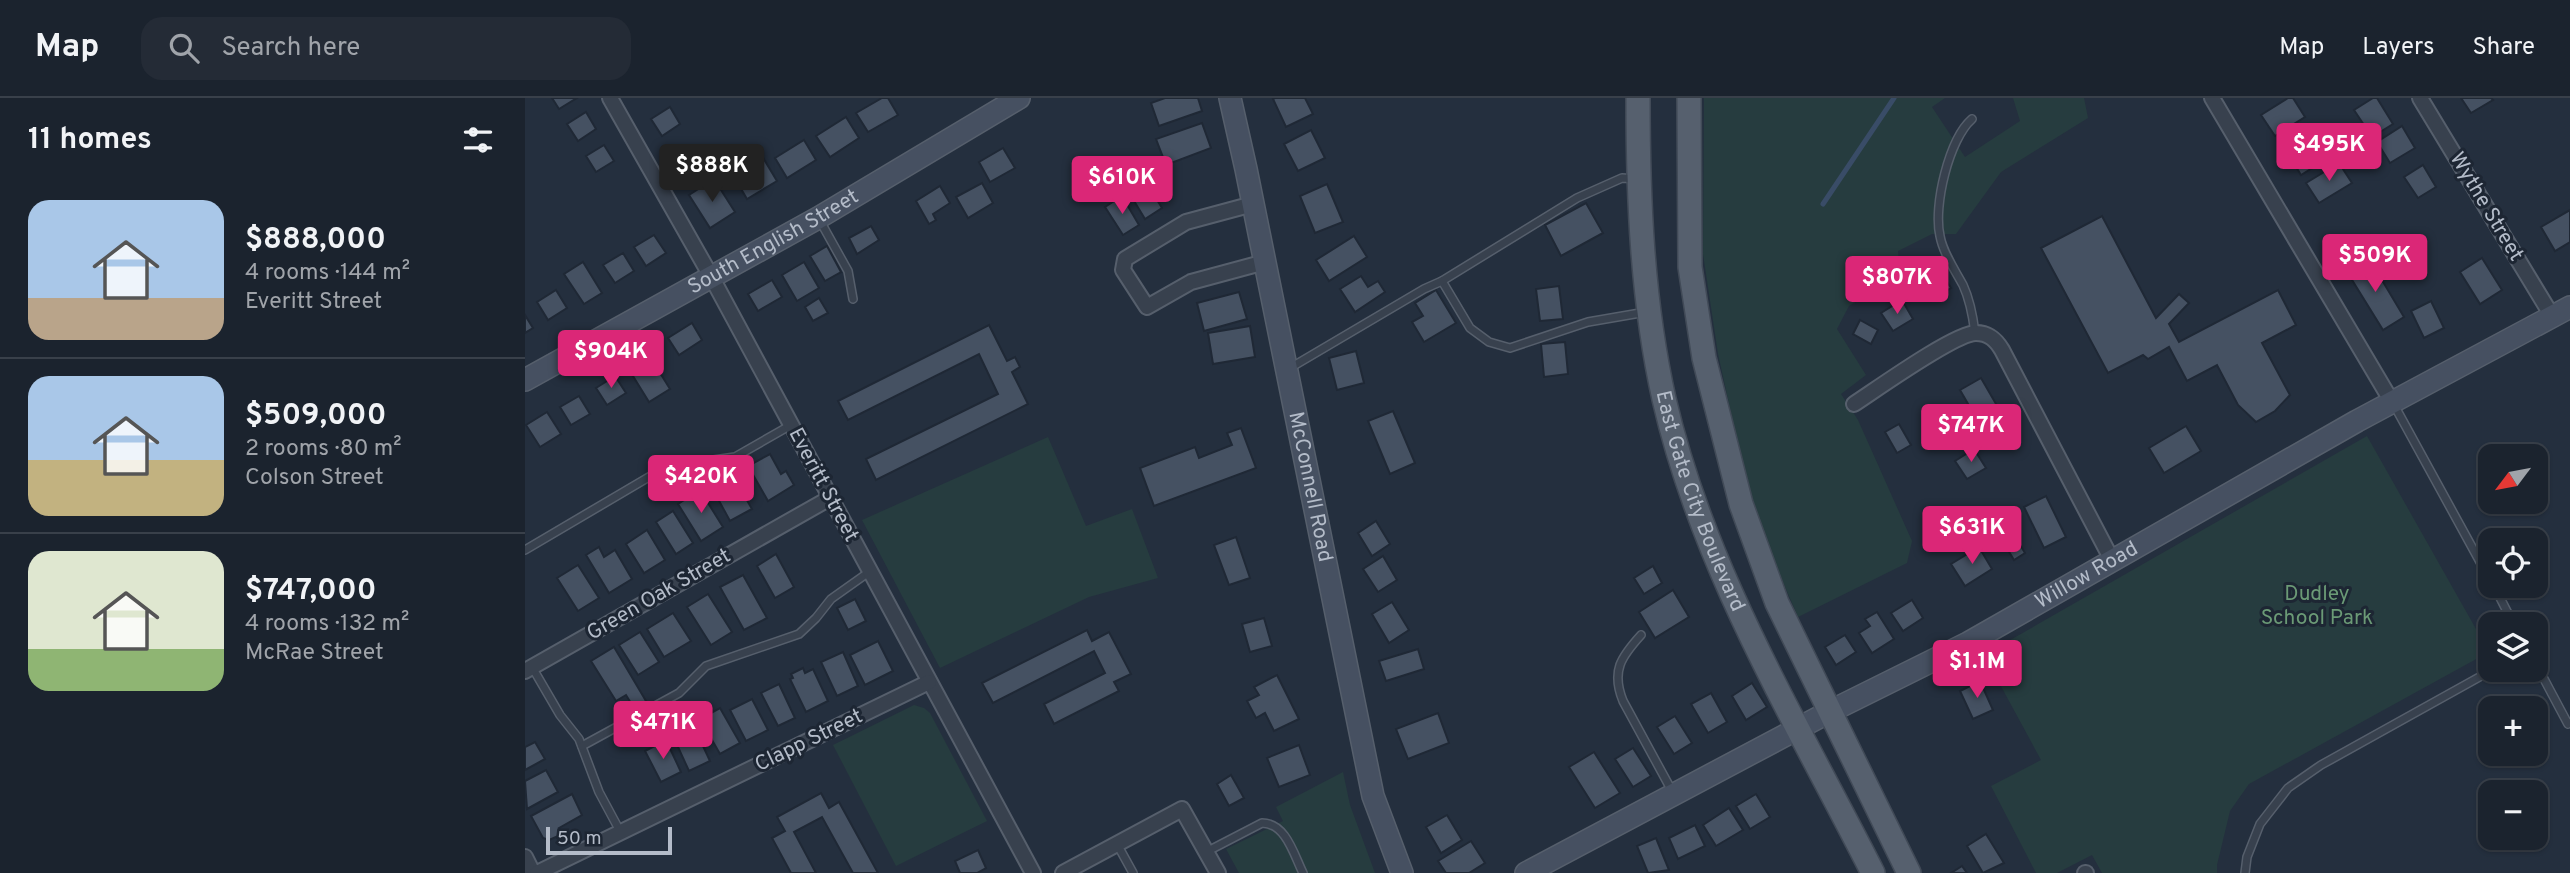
<!DOCTYPE html>
<meta charset="utf-8">
<style>
:root{--surface:#1b232e;--page:#242b36;--text:#f1f3f6;--muted:#a0a4aa;--line:#39404a;--accent:#db2777}
body{margin:0;font-family:Overpass,sans-serif;background:var(--page);color:var(--text);height:100vh;display:flex;flex-direction:column;font-size:26px;white-space:nowrap}
*{box-sizing:border-box;margin:0}
p{font-size:23px;color:var(--muted)}
.icon{flex:none;width:38px;height:38px;fill:none;stroke:currentColor;stroke-width:2;stroke-linecap:round;stroke-linejoin:round}
.map{position:relative;flex:1;overflow:hidden}
.sheet{display:flex;flex-direction:column;background:var(--surface);width:525px}
.sheet>*{flex:none}
.needle{width:46px;rotate:238deg}
.controls{position:absolute;left:1953px;top:346px;display:grid;gap:14px}
.controls a{display:grid;place-items:center;width:70px;height:70px;border-radius:14px;background:var(--surface);box-shadow:0 2px 5px #0004,0 0 0 2px var(--line);font-size:35px}
.scale{position:absolute;left:21px;bottom:18px;width:126px;box-sizing:border-box;padding-left:7px;border:4px solid #b4bcc9;border-top:0;font-size:19px;line-height:24px;white-space:nowrap;color:#b4bcc9;-webkit-text-stroke:5px #1d2633;paint-order:stroke}
.price{position:absolute;translate:-50% -60px;padding:0 16px;border-radius:7px;background:var(--accent);color:#fff;font-size:23px;line-height:46px;filter:drop-shadow(0 2px 4px #0008)}
.price::after{content:'';position:absolute;left:50%;top:42px;width:21px;height:16px;margin-left:-10px;background:inherit;clip-path:polygon(0 0,100% 0,50% 100%)}
.price.active{background:#222;color:#fff}
ul{padding:0;list-style:none}
li{display:flex;align-items:center;gap:21px;height:175px;padding:0 28px}
li+li{border-top:2px solid var(--line)}
li span{display:grid;place-items:center;flex:none;width:196px;height:140px;border-radius:21px;color:#555}
li>.icon{margin-inline-start:auto}
span .icon{width:84px;height:84px;fill:#fffc;stroke-width:1}
li b{font-size:30px}
h2{display:flex;justify-content:space-between;align-items:center;height:84px;padding:0 28px;font-size:30px}
header{display:flex;align-items:center;gap:42px;box-sizing:border-box;height:98px;padding:0 35px;background:var(--surface);border-bottom:2px solid var(--line)}
header strong{font-size:33px}
nav{display:flex;gap:38px;margin-inline-start:auto;font-size:24px}
.search{width:490px;height:63px;background:var(--page);display:flex;align-items:center;gap:18px;box-sizing:border-box;padding:0 24px;border-radius:21px;color:var(--muted);font-size:26px}
main{display:flex;flex:1;min-height:0}
.map>svg:first-child{display:block}
</style>
<header>
<strong>Map</strong>
<div class="search"><svg class="icon" aria-label="search" viewBox="0 0 24 24"><circle cx="10" cy="10" r="6"/><path d="M15 15l6 6"/></svg>Search here</div>
<nav><a>Map</a><a>Layers</a><a>Share</a></nav>
</header>
<main>
<section class="sheet">
<h2>11 homes<svg class="icon" aria-label="filters" viewBox="0 0 24 24"><path d="M4 7h16M4 17h16"/><circle cx="9" cy="7" r="2"/><circle cx="15" cy="17" r="2"/></svg></h2>
<ul>
<li><span style="background:linear-gradient(#a9c7e8 70%,#b9a48a 0)"><svg class="icon" aria-label="home" viewBox="0 0 24 24"><path d="M3 11l9-7 9 7M6 9v11h12V9"/></svg></span><div><b>$888,000</b><p>4 rooms · 144 m²</p><p>Everitt Street</p></div></li>
<li><span style="background:linear-gradient(#a9c7e8 60%,#c2b280 0)"><svg class="icon" aria-label="home" viewBox="0 0 24 24"><path d="M3 11l9-7 9 7M6 9v11h12V9"/></svg></span><div><b>$509,000</b><p>2 rooms · 80 m²</p><p>Colson Street</p></div></li>
<li><span style="background:linear-gradient(#dfe7d0 70%,#8fb573 0)"><svg class="icon" aria-label="home" viewBox="0 0 24 24"><path d="M3 11l9-7 9 7M6 9v11h12V9"/></svg></span><div><b>$747,000</b><p>4 rooms · 132 m²</p><p>McRae Street</p></div></li>
</ul>
</section>
<div class="map">
<svg width="2045" height="775" viewBox="0 0 2045 775">
<rect width="100%" height="100%" fill="#242f3e"/>
<g fill="#263c3f">
<path d="M1179 0H1420L1407 9 1440 59 1495 23 1488 0H1559L1563 20 1476 74 1431 136H1407L1373 153 1375 176 1324 208 1312 231 1341 277 1316 296 1333 322 1387 443 1382 465 1273 519 1244 452 1219 374 1193 256 1178 156Z"/>
<path d="M1842 338 1964 554 1724 686 1705 713 1692 767V775H1577L1567 757 1532 775H1511L1466 688 1516 662 1459 557Z"/>
<path d="M523 339 561 428 607 411 633 480 564 499 415 570 337 422Z"/>
<path d="M389 607 399 610 405 615 462 723 371 768 308 647Z"/>
<path d="M818 674 825 707 850 775H714L701 751 758 723 751 709Z"/>
</g>
<g fill="none" stroke-linecap="round" stroke-linejoin="round">
<path stroke="#394c67" stroke-width="5" d="M1298 106 1369 0"/>
</g>
<g fill="#455162" stroke="#1f2835" stroke-width="2">
<path d="M27 0H52L34 11Z"/>
<path d="M357 0H363L373 17 343 34 331 15Z"/>
<path d="M640 0H673L677 13 634 28 626 5Z"/>
<path d="M750 0H780L788 16 761 29 748 1Z"/>
<path d="M1763 0H1768L1780 19 1750 38 1736 17Z"/>
<path d="M1848 0H1852L1868 26 1847 39 1829 12Z"/>
<path d="M1936 0H1966L1968 2 1946 15Z"/>
<path d="M145 9 155 26 137 38 126 21Z"/>
<path d="M61 14 71 31 53 43 42 26Z"/>
<path d="M321 19 334 40 305 59 291 38Z"/>
<path d="M677 25 686 50 641 67 631 41Z"/>
<path d="M1877 28 1890 50 1865 65 1852 44Z"/>
<path d="M786 32 800 60 773 73 759 46Z"/>
<path d="M1784 37 1800 62 1776 77 1760 51Z"/>
<path d="M279 42 291 62 262 80 250 60Z"/>
<path d="M79 47 89 63 71 74 61 58Z"/>
<path d="M219 50 224 58 234 53 252 83 222 101 199 62Z"/>
<path d="M478 50 490 70 465 84 454 64Z"/>
<path d="M1814 65 1827 85 1794 105 1781 85Z"/>
<path d="M1898 67 1911 89 1893 100 1879 79Z"/>
<path d="M189 81 210 114 185 130 164 97Z"/>
<path d="M620 82 637 110 620 121 603 93Z"/>
<path d="M457 85 468 105 443 120 431 99Z"/>
<path d="M802 86 818 124 790 135 775 98Z"/>
<path d="M415 88 425 105 408 116 411 122 404 126 391 103Z"/>
<path d="M597 98 614 127 598 137 580 109Z"/>
<path d="M1061 105 1078 135 1036 158 1020 127Z"/>
<path d="M2045 112V144L2030 153 2016 129Z"/>
<path d="M1577 118 1631 220 1654 196 1664 205 1644 226 1654 244 1753 192 1771 227 1737 245 1765 297 1750 313 1731 324 1713 307 1692 267 1662 283 1644 249 1623 261 1618 257 1583 275 1516 150Z"/>
<path d="M346 128 354 142 332 156 324 140Z"/>
<path d="M129 137 141 155 121 168 109 149Z"/>
<path d="M829 138 842 159 804 183 791 162Z"/>
<path d="M302 148 316 174 300 183 285 158Z"/>
<path d="M98 155 109 173 90 185 78 167Z"/>
<path d="M1957 160 1977 192 1955 206 1935 174Z"/>
<path d="M1408 162 1426 190 1406 203 1389 175Z"/>
<path d="M1831 162 1838 173 1848 167 1879 219 1858 232 1819 169Z"/>
<path d="M58 164 77 195 59 206 39 176Z"/>
<path d="M279 164 294 190 272 203 257 177Z"/>
<path d="M836 178 843 189 853 183 860 194 830 214 815 191Z"/>
<path d="M247 182 257 199 233 213 223 196Z"/>
<path d="M1034 188 1038 221 1015 223 1011 191Z"/>
<path d="M31 192 42 210 23 222 12 204Z"/>
<path d="M911 192 931 225 899 244 887 224 898 218 890 205Z"/>
<path d="M714 194 722 221 679 233 672 205Z"/>
<path d="M294 200 303 215 288 223 280 209Z"/>
<path d="M1377 202 1388 221 1368 233 1356 215Z"/>
<path d="M1906 203 1919 230 1899 240 1886 213Z"/>
<path d="M0 217 8 230 0 235Z"/>
<path d="M1335 222 1353 232 1346 246 1328 236Z"/>
<path d="M167 225 177 242 154 257 143 240Z"/>
<path d="M464 227 482 263 490 259 495 269 487 274 503 306 351 382 341 361 473 296 454 256 323 322 313 303Z"/>
<path d="M725 228 730 259 688 266 683 235Z"/>
<path d="M1040 244 1043 276 1019 279 1016 246Z"/>
<path d="M831 253 839 285 812 292 804 260Z"/>
<path d="M124 257 145 291 124 304 103 270Z"/>
<path d="M90 278 101 295 82 307 71 290Z"/>
<path d="M1456 280 1489 337 1468 349 1435 292Z"/>
<path d="M54 298 65 316 46 327 35 309Z"/>
<path d="M868 313 890 365 865 376 843 323Z"/>
<path d="M22 314 36 336 15 349 1 327Z"/>
<path d="M1374 326 1386 347 1372 355 1360 334Z"/>
<path d="M1661 328 1676 353 1639 375 1624 350Z"/>
<path d="M716 330 731 370 629 408 615 370 670 349 674 360 707 347 702 335Z"/>
<path d="M1449 351 1461 370 1442 381 1430 363Z"/>
<path d="M245 356 256 376 261 373 269 387 243 403 223 368Z"/>
<path d="M207 376 227 411 205 423 186 388Z"/>
<path d="M175 392 198 429 176 443 153 406Z"/>
<path d="M1521 398 1541 439 1519 450 1499 409Z"/>
<path d="M148 413 168 445 151 456 131 424Z"/>
<path d="M1480 422 1500 455 1489 462 1469 429Z"/>
<path d="M851 423 865 446 847 458 833 435Z"/>
<path d="M122 432 140 462 119 475 101 446Z"/>
<path d="M711 439 725 480 704 487 689 447Z"/>
<path d="M74 449 79 459 90 452 107 481 84 495 61 457Z"/>
<path d="M1454 449 1467 471 1440 488 1426 466Z"/>
<path d="M251 456 269 489 250 500 232 468Z"/>
<path d="M858 458 872 482 853 494 838 471Z"/>
<path d="M53 467 74 500 53 513 32 480Z"/>
<path d="M1128 468 1137 485 1119 496 1109 480Z"/>
<path d="M218 477 242 520 219 532 195 489Z"/>
<path d="M1148 492 1164 519 1130 540 1114 514Z"/>
<path d="M183 496 207 534 186 547 162 509Z"/>
<path d="M330 501 341 523 323 532 312 510Z"/>
<path d="M1387 502 1398 520 1378 533 1366 515Z"/>
<path d="M867 504 884 532 864 545 847 516Z"/>
<path d="M1352 514 1369 541 1347 555 1334 535 1345 528 1340 521Z"/>
<path d="M148 515 166 543 139 559 122 531Z"/>
<path d="M739 520 747 548 725 554 717 526Z"/>
<path d="M562 532 567 543 584 534 606 576 589 584 594 593 529 626 519 606 580 575 569 553 468 605 457 585Z"/>
<path d="M115 534 134 564 113 577 94 547Z"/>
<path d="M1320 537 1331 554 1311 567 1300 549Z"/>
<path d="M353 543 368 573 340 587 325 557Z"/>
<path d="M89 549 121 603 109 610 101 597 91 603 66 563Z"/>
<path d="M893 551 899 571 861 583 854 563Z"/>
<path d="M318 554 333 588 312 598 296 564Z"/>
<path d="M278 570 280 575 288 571 303 603 281 614 265 581 268 580 266 576Z"/>
<path d="M752 577 774 621 749 633 740 615 731 620 722 603 734 597 729 589Z"/>
<path d="M1455 583 1468 612 1448 621 1435 593Z"/>
<path d="M1227 585 1242 609 1221 622 1207 598Z"/>
<path d="M254 586 270 620 253 628 236 595Z"/>
<path d="M1186 595 1202 624 1183 635 1166 606Z"/>
<path d="M227 601 243 632 221 643 205 612Z"/>
<path d="M195 610 215 645 195 656 175 621Z"/>
<path d="M913 615 924 645 883 661 871 631Z"/>
<path d="M164 618 185 663 164 673 143 627Z"/>
<path d="M1150 618 1167 645 1149 656 1132 629Z"/>
<path d="M141 642 156 674 136 684 120 653Z"/>
<path d="M10 644 20 661 0 672V649Z"/>
<path d="M774 647 785 677 754 689 742 660Z"/>
<path d="M1108 650 1126 678 1108 689 1090 661Z"/>
<path d="M1069 654 1095 695 1070 710 1044 669Z"/>
<path d="M21 672 33 694 2 711 0 683Z"/>
<path d="M706 677 719 700 704 708 692 686Z"/>
<path d="M296 695 304 710 314 704 353 775H328L297 719 269 734 291 775H266L247 740 260 733 252 719Z"/>
<path d="M47 696 57 717 34 730 38 736 24 742 18 740 6 718Z"/>
<path d="M1231 696 1245 719 1225 731 1211 708Z"/>
<path d="M1204 710 1218 732 1191 748 1178 727Z"/>
<path d="M922 717 937 742 916 755 901 729Z"/>
<path d="M1170 727 1180 748 1153 761 1144 740Z"/>
<path d="M1461 736 1479 765 1458 775 1442 748Z"/>
<path d="M1131 740 1144 772 1123 775 1112 748Z"/>
<path d="M946 743 960 765 944 775H921L913 763Z"/>
<path d="M453 752 461 770 452 775H435L430 763Z"/>
<path d="M1437 768 1442 775H1426Z"/>
</g>
<g fill="none" stroke-linecap="round" stroke-linejoin="round">
<g stroke="#565f6c" stroke-width="10">
<g id="lane">
<path d="M1447 21C1424 41 1408 108 1415 138 1418 155 1430 172 1438 187 1445 202 1448 219 1450 235"/>
<path d="M294 121 323 173 328 201"/>
<path d="M917 183 945 230 964 244 985 250 1063 224 1121 214"/>
<path d="M765 270 899 191 917 183 1052 100 1097 80 1112 81"/>
<path d="M1868 305 1965 482"/>
<path d="M0 452 129 376 160 366 210 359 266 327"/>
<path d="M1969 488 1989 527"/>
<path d="M1116 537C1096 559 1086 573 1098 603L1147 693"/>
<path d="M2011 566 2043 626 2045 625"/>
<path d="M7 569 35 617 54 641 74 694 96 735"/>
<path d="M57 648 154 595 181 568 274 536 291 520 306 501 344 474"/>
<path d="M592 746 608 775"/>
<path d="M681 754 737 725C761 725 769 757 778 775"/>
<path d="M1720 775 1722 759 1735 726 1763 690 1796 667 1967 572"/>
</g>
</g>
<g stroke="#565f6c" stroke-width="18">
<g id="street">
<path d="M85 0 187 180 508 775"/>
<path d="M1687 0 1867 304"/>
<path d="M1895 0 2027 218"/>
<path d="M728 106 661 124 600 161 598 172 622 209 666 184 740 164"/>
<path d="M1329 306C1352 291 1430 235 1451 235 1464 235 1471 242 1477 252L1587 462"/>
<path d="M0 573 305 400"/>
<path d="M0 759 8 775"/>
<path d="M12 775 404 584"/>
<path d="M538 775 657 711 693 775"/>
<path d="M1560 775H1561"/>
</g>
</g>
<g stroke="#565f6c" stroke-width="24">
<g id="secondary">
<path id="s1" d="M705 0 721 71 848 698 877 775"/>
<path id="s2" d="M0 282 293 120 494 0"/>
<path id="s3" d="M1001 775 1304 614 1443 545 1832 323 2045 209"/>
</g>
</g>
<g stroke="#414a57" stroke-width="26">
<g id="primary">
<path id="s4" d="M1113 0C1113 101 1117 202 1139 301 1178 471 1270 621 1348 775"/>
<path d="M1164 0 1165 169 1179 260 1216 406 1252 505 1384 775"/>
</g>
</g>
<use href="#lane" stroke="#38414e" stroke-width="7"/>
<use href="#street" stroke="#38414e" stroke-width="14"/>
<use href="#secondary" stroke="#465061" stroke-width="21"/>
<use href="#primary" stroke="#56606e" stroke-width="23"/>
</g>
<g text-anchor="middle" dominant-baseline="central" stroke-width="6" stroke-linejoin="round" paint-order="stroke">
<g font-size="21" fill="#b4bcc9" stroke="#1d2633">
<text transform="translate(1961 109) rotate(59)">Wythe Street</text>
<text stroke="none"><textPath href="#s2" startOffset="284">South English Street</textPath></text>
<text transform="translate(298 387) rotate(62)">Everitt Street</text>
<text stroke="none"><textPath href="#s1" startOffset="397">McConnell Road</textPath></text>
<text stroke="none"><textPath href="#s4" startOffset="411">East Gate City Boulevard</textPath></text>
<text stroke="none"><textPath href="#s3" startOffset="635">Willow Road</textPath></text>
<text transform="translate(134 497) rotate(-30)">Green Oak Street</text>
<text transform="translate(284 643) rotate(-26)">Clapp Street</text>
</g>
<g font-size="21" fill="#6b9a76" stroke="#1d2633">
<text x="1792" y="496">Dudley<tspan x="1792" dy="24">School Park</tspan></text>
</g>
</g>
</svg>
<div class="controls">
<a><svg class="needle" viewBox="-14 -14 28 28"><path d="M0-13l5 13h-10z" fill="#e53935"/><path d="M0 13l5-13h-10z" fill="#a0a4aa"/></svg></a>
<a><svg class="icon" aria-label="locate" viewBox="0 0 24 24"><circle cx="12" cy="12" r="6"/><path d="M12 2v4M12 18v4M2 12h4M18 12h4"/></svg></a>
<a><svg class="icon" aria-label="layers" viewBox="0 0 24 24"><path d="M12 4l9 5-9 5-9-5zM3 14l9 5 9-5"/></svg></a>
<a>+</a>
<a>−</a>
</div>
<div class="scale">50 m</div>
<b class="price" style="left:1804px;top:85px">$495K</b>
<b class="price active" style="left:187px;top:106px">$888K</b>
<b class="price" style="left:597px;top:118px">$610K</b>
<b class="price" style="left:1850px;top:196px">$509K</b>
<b class="price" style="left:1372px;top:218px">$807K</b>
<b class="price" style="left:86px;top:292px">$904K</b>
<b class="price" style="left:1446px;top:366px">$747K</b>
<b class="price" style="left:176px;top:417px">$420K</b>
<b class="price" style="left:1447px;top:468px">$631K</b>
<b class="price" style="left:1452px;top:602px">$1.1M</b>
<b class="price" style="left:138px;top:663px">$471K</b>
</div>
</main>
